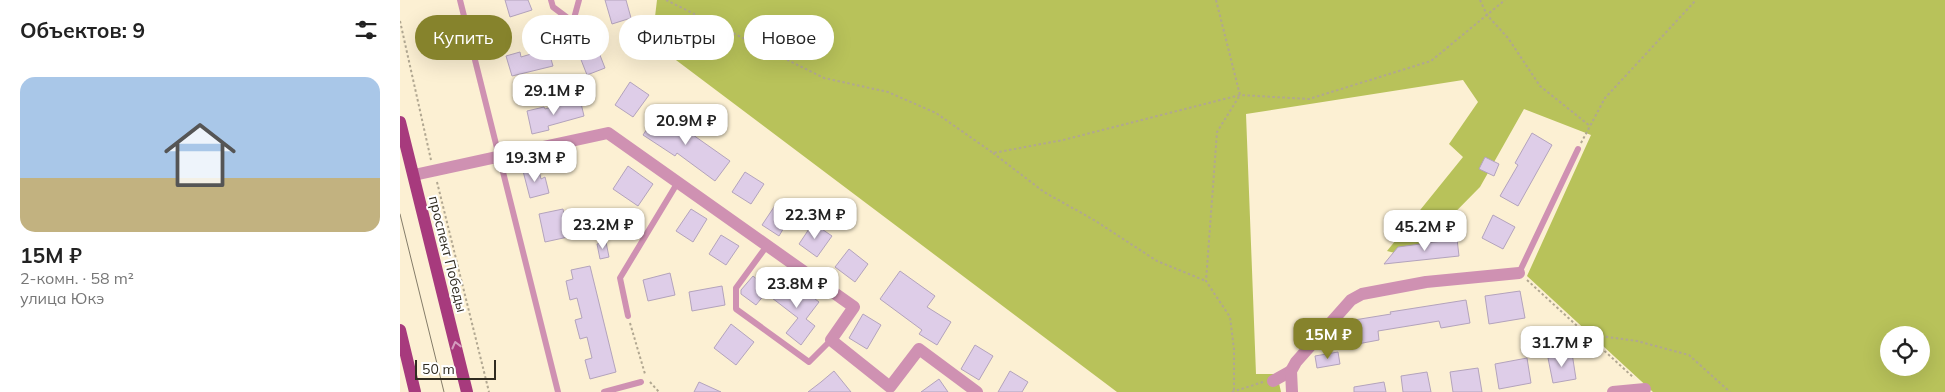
<!DOCTYPE html>
<html lang="ru">
<meta charset="utf-8">
<style>
:root{--surface:#fff;--page:#f6f6f6;--text:#222;--muted:#767676;--accent:#86832c}
body{margin:0;font-family:Mulish,sans-serif;background:var(--page);color:var(--text);height:100vh;display:flex;flex-direction:column;font-size:19px;white-space:nowrap}
*{box-sizing:border-box;margin:0}
p{font-size:16px;color:var(--muted)}
.icon{flex:none;width:28px;height:28px;fill:none;stroke:currentColor;stroke-width:2;stroke-linecap:round;stroke-linejoin:round}
.map{position:relative;flex:1;overflow:hidden}
.sheet{display:flex;flex-direction:column;background:var(--surface);width:400px}
.sheet>*{flex:none}
.guide{position:absolute;left:15px;top:15px;width:475px;height:45px;display:flex;gap:10px}
.fabs{position:absolute;left:1480px;top:326px;display:grid;gap:10px}
.fabs a{display:grid;place-items:center;width:50px;height:50px;border-radius:50%;background:var(--surface);box-shadow:0 5px 20px #0002;font-size:25px}
.scale{position:absolute;left:15px;bottom:12px;width:81px;box-sizing:border-box;padding-left:5px;border:2px solid #302b20;border-top:0;font-size:14px;line-height:18px;white-space:nowrap;color:#302b20;-webkit-text-stroke:4px #fff;paint-order:stroke}
.price{position:absolute;translate:-50% -42px;padding:0 11px;border-radius:10px;background:#fff;color:#222;font-size:16px;line-height:32px;filter:drop-shadow(0 1px 2px #0008)}
.price::after{content:'';position:absolute;left:50%;top:30px;width:15px;height:11px;margin-left:-8px;background:inherit;clip-path:polygon(0 0,100% 0,50% 100%)}
.price.selected{background:var(--accent);color:#fff}
ul{padding:0;list-style:none}
li{display:grid;align-content:center;gap:10px;height:265px;padding:0 20px}
li span{display:grid;place-items:center;height:155px;border-radius:15px;color:#555}
li>.icon{margin-inline-start:auto}
span .icon{width:90px;height:90px;fill:#fffc;stroke-width:1}
li b{font-size:21px}
h2{display:flex;justify-content:space-between;align-items:center;height:60px;padding:0 20px;font-size:21px}
.chip{padding:0 18px;border-radius:22px;background:var(--surface);box-shadow:0 5px 20px #0002;font-size:18px;line-height:45px}
.chip.selected{background:var(--accent);color:#fff}
main{display:flex;flex:1;min-height:0}
.map>svg:first-child{display:block}
</style>
<main>
<section class="sheet">
<h2>Объектов: 9<svg class="icon" aria-label="filters" viewBox="0 0 24 24"><path d="M4 7h16M4 17h16"/><circle cx="9" cy="7" r="2"/><circle cx="15" cy="17" r="2"/></svg></h2>
<ul>
<li><span style="background:linear-gradient(#a9c7e8 65%,#c2b280 0)"><svg class="icon" aria-label="home" viewBox="0 0 24 24"><path d="M3 11l9-7 9 7M6 9v11h12V9"/></svg></span><div><b>15M ₽</b><p>2-комн. · 58 m²</p><p>улица Юкэ</p></div></li>
</ul>
</section>
<div class="map">
<svg width="1545" height="392" viewBox="0 0 1545 392">
<rect width="100%" height="100%" fill="#fcf0d3"/>
<path fill="#b8c25a" fill-rule="evenodd" d="M257 0H1545V392H1253L1127 276 1191 135 1124 109 1080 187 1011 257 987 251 1063 157 1049 144 1078 102 1063 80 846 114 856 374H877L881 392H717L252 42ZM1489 335H1521V368H1489Z"/>
<g fill="#decde8" stroke="#b3a3bc">
<path d="M105 0H128L132 10 110 17Z"/>
<path d="M205 0H226L231 18 212 24Z"/>
<path d="M196 45 205 68 187 75 178 52Z"/>
<path d="M148 49 153 66 112 76 106 56 120 52 121 57Z"/>
<path d="M230 82 249 95 233 117 215 105Z"/>
<path d="M180 99 184 116 148 126 149 130 132 134 127 111 144 107 145 109Z"/>
<path d="M259 111 330 161 315 181 277 153 275 156 243 135Z"/>
<path d="M1132 133 1152 145 1118 206 1100 196 1118 165 1115 163Z"/>
<path d="M1085 157 1099 164 1094 176 1079 169Z"/>
<path d="M228 166 253 184 238 206 213 189Z"/>
<path d="M138 167 141 179 145 177 149 193 130 198 123 171Z"/>
<path d="M345 172 364 184 351 204 332 192Z"/>
<path d="M376 204 392 214 379 236 362 225Z"/>
<path d="M163 209 168 237 145 242 139 214Z"/>
<path d="M291 209 307 219 293 242 276 231Z"/>
<path d="M1093 215 1115 227 1103 249 1082 238Z"/>
<path d="M413 223 432 236 417 257 399 244Z"/>
<path d="M321 235 339 246 326 265 309 254Z"/>
<path d="M1057 239 1059 256 984 264 998 247Z"/>
<path d="M206 242 209 257 200 259 197 244Z"/>
<path d="M449 249 468 264 455 282 435 267Z"/>
<path d="M190 266 216 372 190 379 185 360 192 358 187 337 180 339 175 320 182 318 177 298 170 300 166 281 173 279 171 270Z"/>
<path d="M500 271 535 296 527 307 551 322 537 345 519 334 522 330 480 299Z"/>
<path d="M270 273 275 295 248 301 243 280Z"/>
<path d="M353 276 369 289 356 305 341 294V290Z"/>
<path d="M388 278 419 302 406 319 415 326 401 345 386 333 398 318 372 298Z"/>
<path d="M322 286 325 305 292 311 289 292Z"/>
<path d="M1120 291 1125 318 1089 324 1085 296Z"/>
<path d="M1066 300 1070 323 1041 328 1039 321 978 331 979 340 952 345 948 321 991 314 990 312Z"/>
<path d="M463 314 481 325 467 349 449 338Z"/>
<path d="M331 324 354 342 336 365 314 348Z"/>
<path d="M575 345 593 356 579 380 561 369Z"/>
<path d="M938 352 940 364 917 368 915 356Z"/>
<path d="M1172 353 1176 379 1153 383 1148 358Z"/>
<path d="M1127 358 1131 383 1099 389 1095 364Z"/>
<path d="M1078 368 1082 392H1053L1050 372Z"/>
<path d="M434 371 451 392H408L421 382Z"/>
<path d="M610 371 628 382 622 392H598Z"/>
<path d="M1027 372 1031 392H1003L1001 376Z"/>
<path d="M539 379 548 392H521Z"/>
<path d="M299 382 321 392H294Z"/>
<path d="M984 382 986 392H954V387Z"/>
</g>
<g fill="none" stroke-linecap="round" stroke-linejoin="round">
<g stroke="#b1a791" stroke-width="2" stroke-dasharray="2.5 2.5" stroke-linecap="butt">
<path d="M266 0 424 78 488 92 536 113 593 153 663 140 840 95 909 99 1031 61 1105 0"/>
<path d="M816 0 840 95 817 132 806 281 830 317 834 349V392"/>
<path d="M1080 0 1087 15 1108 38 1140 86 1190 126"/>
<path d="M0 21 31 160"/>
<path d="M1181 143 1205 98 1296 0"/>
<path d="M593 153 644 192 694 220 757 261 806 281"/>
<path d="M37 182 89 392"/>
<path d="M1127 280 1234 378"/>
<path d="M230 323 245 374"/>
<path d="M1186 334 1237 341 1289 355 1330 392"/>
<path d="M250 382 259 392"/>
<path d="M832 392 863 382"/>
</g>
<g stroke="#cf91b2" stroke-width="6">
<path d="M60 0 158 392"/>
<path d="M151 0 153 7 173 22 179 0"/>
<path d="M366 247 336 288V309L409 362 431 340"/>
<path d="M1119 273 1178 149"/>
<path d="M228 316 220 278 278 182"/>
<path d="M204 392 241 382"/>
</g>
<g stroke="#cf91b2" stroke-width="12">
<path d="M14 175 208 133 454 307 431 340 490 387 519 349 577 392"/>
<path d="M873 381 891 371"/>
<path d="M892 392 891 371 896 362 951 300 962 294 1026 282 1119 273"/>
<path d="M1213 392 1245 389"/>
</g>
<g stroke="#a73a7d" stroke-width="12">
<path d="M0 122 67 392"/>
<path d="M0 330 15 392"/>
</g>
<path stroke="#847c69" stroke-width="1" d="M0 214 44 392"/>
</g>
<defs><path id="oneway-chevron" d="M-2-3.5L2.5 0L-2 3.5" fill="none" stroke-width="1.6" stroke-linecap="round" stroke-linejoin="round" transform="scale(1.25)"/></defs>
<use stroke="#d39cbe" href="#oneway-chevron" transform="translate(56 345) rotate(-104)"/>
<g text-anchor="middle" dominant-baseline="central" stroke-width="4" stroke-linejoin="round" paint-order="stroke">
<g font-size="14" fill="#302b20" stroke="#fff">
<text transform="translate(48 254) rotate(76)">проспект Победы</text>
</g>
</g>
</svg>
<div class="fabs">
<a><svg class="icon" aria-label="locate" viewBox="0 0 24 24"><circle cx="12" cy="12" r="6"/><path d="M12 2v4M12 18v4M2 12h4M18 12h4"/></svg></a>
</div>
<div class="scale">50 m</div>
<b class="price" style="left:154px;top:116px">29.1M ₽</b>
<b class="price" style="left:286px;top:146px">20.9M ₽</b>
<b class="price" style="left:135px;top:183px">19.3M ₽</b>
<b class="price" style="left:415px;top:240px">22.3M ₽</b>
<b class="price" style="left:203px;top:250px">23.2M ₽</b>
<b class="price" style="left:1025px;top:252px">45.2M ₽</b>
<b class="price" style="left:397px;top:309px">23.8M ₽</b>
<b class="price selected" style="left:928px;top:360px">15M ₽</b>
<b class="price" style="left:1162px;top:368px">31.7M ₽</b>
<div class="guide">
<a class="chip selected">Купить</a>
<a class="chip">Снять</a>
<a class="chip">Фильтры</a>
<a class="chip">Новое</a>
</div>
</div>
</main>
